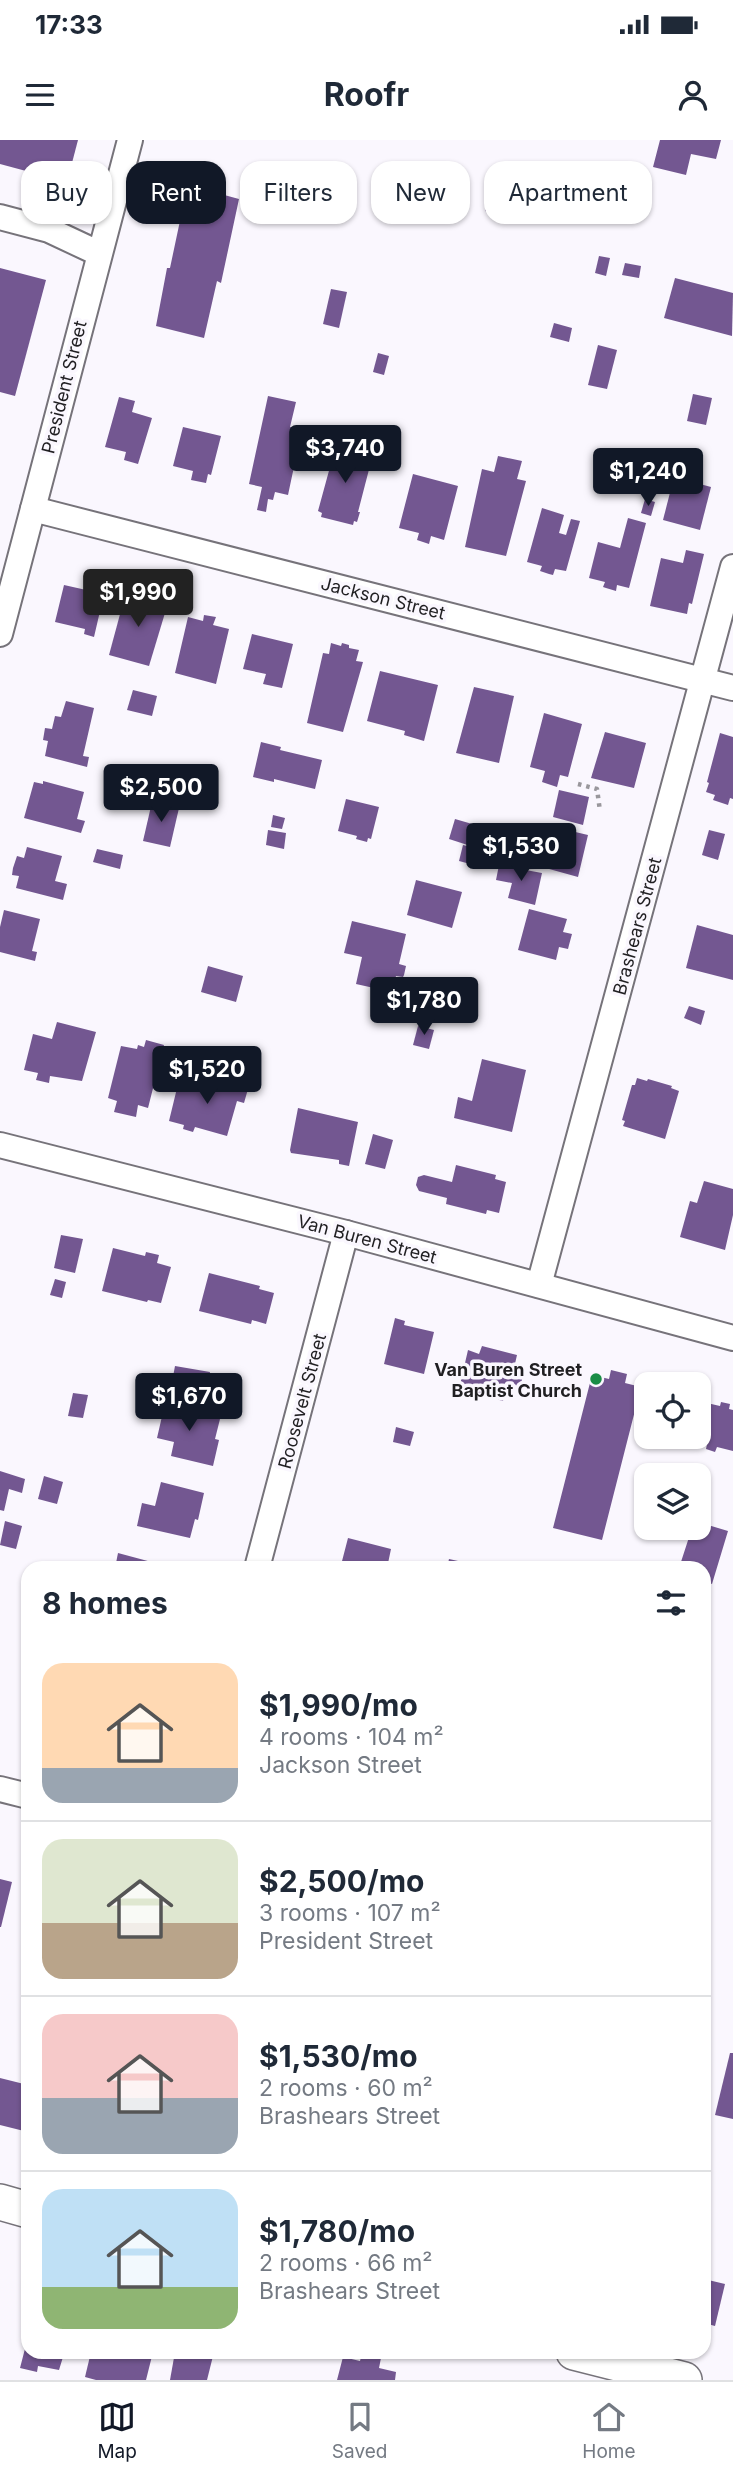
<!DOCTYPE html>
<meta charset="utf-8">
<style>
:root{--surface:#fff;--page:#f2f2f3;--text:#1f2937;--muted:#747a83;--line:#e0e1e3;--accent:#111827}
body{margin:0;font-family:Inter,sans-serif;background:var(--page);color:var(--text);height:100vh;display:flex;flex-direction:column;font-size:26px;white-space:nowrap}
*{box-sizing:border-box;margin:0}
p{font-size:23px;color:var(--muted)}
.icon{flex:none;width:38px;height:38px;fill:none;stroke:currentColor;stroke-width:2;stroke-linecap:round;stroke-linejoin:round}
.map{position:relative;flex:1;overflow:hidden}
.drawer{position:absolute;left:21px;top:1421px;width:690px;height:798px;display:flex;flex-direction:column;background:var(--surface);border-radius:21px;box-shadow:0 2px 5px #0004}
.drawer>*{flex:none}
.top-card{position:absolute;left:21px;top:21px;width:691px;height:63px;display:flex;gap:14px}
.controls{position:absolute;left:634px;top:1232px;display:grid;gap:14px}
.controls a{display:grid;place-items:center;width:77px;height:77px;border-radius:14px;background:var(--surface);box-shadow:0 2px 5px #0004;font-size:35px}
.price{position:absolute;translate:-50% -60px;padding:0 16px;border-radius:7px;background:var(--accent);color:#fff;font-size:23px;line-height:46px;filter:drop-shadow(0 2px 4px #0008)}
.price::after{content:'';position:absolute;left:50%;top:42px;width:21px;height:16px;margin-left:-10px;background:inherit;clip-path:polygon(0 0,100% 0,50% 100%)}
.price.selected{background:#222;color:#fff}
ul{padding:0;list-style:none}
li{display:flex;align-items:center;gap:21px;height:175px;padding:0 21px}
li+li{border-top:2px solid var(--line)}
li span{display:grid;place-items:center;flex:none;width:196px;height:140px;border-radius:21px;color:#555}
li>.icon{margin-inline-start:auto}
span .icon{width:84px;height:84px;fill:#fffc;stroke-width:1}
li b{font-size:30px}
h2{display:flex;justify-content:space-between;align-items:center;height:84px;padding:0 21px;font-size:30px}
.pill{padding:0 24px;border-radius:21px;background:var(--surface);box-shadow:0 2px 5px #0004;font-size:24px;line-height:63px}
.pill.selected{background:var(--accent);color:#fff}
.status{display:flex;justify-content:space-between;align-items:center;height:49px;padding:0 35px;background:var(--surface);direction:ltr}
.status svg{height:19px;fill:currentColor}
header{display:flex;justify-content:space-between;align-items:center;height:91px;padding:0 21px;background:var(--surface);font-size:32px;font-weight:700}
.tabs{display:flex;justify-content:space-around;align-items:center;height:98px;border-top:2px solid var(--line);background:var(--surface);font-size:19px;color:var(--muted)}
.tabs a{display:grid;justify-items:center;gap:4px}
.tabs .selected{color:var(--accent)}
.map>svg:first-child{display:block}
</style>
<div class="status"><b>17:33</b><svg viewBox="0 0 49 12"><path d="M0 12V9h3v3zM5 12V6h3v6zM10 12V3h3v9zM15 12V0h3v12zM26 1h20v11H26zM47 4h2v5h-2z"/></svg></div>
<header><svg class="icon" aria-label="menu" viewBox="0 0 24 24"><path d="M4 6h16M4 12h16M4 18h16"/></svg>Roofr<svg class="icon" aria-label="person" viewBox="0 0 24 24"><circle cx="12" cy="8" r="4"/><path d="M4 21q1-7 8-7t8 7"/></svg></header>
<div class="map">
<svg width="733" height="2240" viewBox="0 0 733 2240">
<rect width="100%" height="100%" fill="#faf7fe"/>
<g fill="#735791">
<path d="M0 0H78L67 42 0 24Z"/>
<path d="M660 0H721L716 19 691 14 686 35 653 27Z"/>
<path d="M191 46 239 59 221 143 217 141 204 198 156 186 167 128H170L181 76Z"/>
<path d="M624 53 638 56 635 71 621 68Z"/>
<path d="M488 60 503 63 500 75 485 71Z"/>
<path d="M599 116 610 118 606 136 595 133Z"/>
<path d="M625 123 641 126 639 138 622 135Z"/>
<path d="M0 128 46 140 15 256 0 252Z"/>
<path d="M675 138 733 153 732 196 664 178Z"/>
<path d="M331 149 347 152 339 188 323 184Z"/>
<path d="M554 183 572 188 569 202 550 197Z"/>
<path d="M598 205 617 210 607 249 588 245Z"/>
<path d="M378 213 389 216 384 235 373 232Z"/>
<path d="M693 254 712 258 706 285 687 281Z"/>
<path d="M268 256 296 262 290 287 302 289 288 355 275 352 273 360 268 359 266 372 257 370 262 347 249 344Z"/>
<path d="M119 257 135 261 132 272 152 278 138 324 124 320 126 312 105 307Z"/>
<path d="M183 287 221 296 211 335 208 334 206 343 191 340 193 331 173 326Z"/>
<path d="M336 305 373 314 358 372H360L357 382 354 381 353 385 321 377 322 373 318 371Z"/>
<path d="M498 316 522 321 517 339 526 341 506 416 465 407 482 329 494 332Z"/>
<path d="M413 334 458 346 444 400 431 396 429 404 417 400 419 393 399 388Z"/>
<path d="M674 337 711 347 700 390 663 380Z"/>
<path d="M645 359 655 362 651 376 641 373Z"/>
<path d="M542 368 564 375 559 393 566 395 571 379 580 381 566 431 555 429 553 435 549 434 540 431 542 426 527 422Z"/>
<path d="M628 378 646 383 629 448 617 445 616 451 606 448 603 447 605 442 589 438 598 402 620 408Z"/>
<path d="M686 410 704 414 692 464 689 463 687 474 650 466 661 418 683 423Z"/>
<path d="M64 445 104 454 94 497 84 494 85 489 55 482Z"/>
<path d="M126 452 168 463 149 526 109 515Z"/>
<path d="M204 475 216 477 213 485 229 489 216 544 175 533 188 477 203 481Z"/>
<path d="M252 494 293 504 282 548 263 544 266 534 243 529Z"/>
<path d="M331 503 341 506 342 503 349 505V508L359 510 356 521 363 522 343 592 307 583 323 513 329 514Z"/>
<path d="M380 531 438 545 424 601 404 595 405 591 367 581Z"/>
<path d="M474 547 514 556 499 623 456 613Z"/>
<path d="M133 550 157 556 152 576 127 570Z"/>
<path d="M66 561 94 568 83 616 89 617 87 627 45 616 48 601 43 600 45 588 52 589 55 576 61 577Z"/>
<path d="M544 573 582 584 568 637 560 635 557 647 542 642 545 631 530 627Z"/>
<path d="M605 592 646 603 634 648 591 638Z"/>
<path d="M720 593 733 597V659L730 658 728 665 713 660 715 655 706 652 709 643 707 642Z"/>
<path d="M261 602 281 607 280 610 322 620 315 649 274 639V642L253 637Z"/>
<path d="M43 641 84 652 77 679 85 681 81 693 24 678 34 642 43 644Z"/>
<path d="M559 650 589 657 583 685 553 677Z"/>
<path d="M346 659 379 667 371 699 368 698 367 702 356 699 357 696 338 691Z"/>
<path d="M152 662 179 668 170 707 143 701Z"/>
<path d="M273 675 285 678 282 689 271 687Z"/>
<path d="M455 679 486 688 480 709 449 699Z"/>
<path d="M534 686 549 690 550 686 588 695 578 737 524 722Z"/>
<path d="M268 690 286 693 284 709 266 705Z"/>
<path d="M709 690 725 694 718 720 702 715Z"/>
<path d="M463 705 479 709 474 725 459 721Z"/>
<path d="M27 707 62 716 55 741 67 744 63 760 16 748 19 736 12 735 13 728 17 716 24 718Z"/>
<path d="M97 709 123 715 120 729 93 722Z"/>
<path d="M499 725 542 733 535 765 508 758 512 743 496 740Z"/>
<path d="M416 740 462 752 452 788 407 775Z"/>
<path d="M529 769 567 779 563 792 572 794 569 805 568 809 559 807 556 820 518 810Z"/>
<path d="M4 770 40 779 32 811 37 812 35 821 0 812V787Z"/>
<path d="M352 781 406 794 399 824 406 826 404 835 403 837 396 836 392 852 356 844 362 817 344 813Z"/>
<path d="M697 785 733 795V840L686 828Z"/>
<path d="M208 826 243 836 236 862 201 852Z"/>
<path d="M689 866 705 871 701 885 684 878Z"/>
<path d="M57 882 96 892 82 941 50 936 49 943 36 940 38 933 24 930 33 894 52 899Z"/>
<path d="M418 886 434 890 429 909 413 905Z"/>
<path d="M146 900 164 905 148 968 138 965 136 977 114 972 117 961 108 958 121 906 137 909 138 905 144 907Z"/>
<path d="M482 919 526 930 512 992 454 978 458 957 472 961Z"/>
<path d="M209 938 248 949 244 963 237 961 227 996 195 987 193 992 183 989 184 985 169 981 178 944 206 951Z"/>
<path d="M637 938 647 941 648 939 672 946 671 948 679 951 665 999 623 986 625 981 622 980 632 945H635Z"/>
<path d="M298 968 358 982 349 1026 339 1024V1020L291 1013 290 1010Z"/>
<path d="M373 994 393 1000 385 1029 365 1024Z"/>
<path d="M456 1025 496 1035 495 1039 506 1042 499 1073 487 1070 486 1074 446 1064 447 1058 419 1051 416 1045 418 1037 424 1035 452 1042Z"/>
<path d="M704 1041 733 1049V1075L725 1110 680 1097 690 1061 697 1063Z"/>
<path d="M61 1095 83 1099 75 1133 54 1128Z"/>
<path d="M113 1108 145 1116 146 1112 159 1115 157 1123 171 1127 161 1163 148 1160 147 1162 102 1151Z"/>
<path d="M209 1133 260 1146 259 1149 274 1153 266 1184 252 1180 251 1184 199 1171Z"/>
<path d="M55 1139 66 1142 62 1158 50 1155Z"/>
<path d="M395 1178 405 1181 404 1185 434 1192 424 1234 384 1224Z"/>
<path d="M482 1206 517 1215 514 1228 524 1231 519 1252 506 1248 503 1261 459 1249 468 1210 479 1214Z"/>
<path d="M175 1226 210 1232 207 1248 172 1242Z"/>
<path d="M611 1230 627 1234 625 1243 641 1247 602 1400 553 1388 592 1235 609 1239Z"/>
<path d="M73 1253 88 1255 83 1278 68 1276Z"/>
<path d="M166 1259 188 1264 187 1272 220 1279 215 1299 219 1300 213 1326 171 1316 174 1302 157 1298Z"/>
<path d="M721 1262 730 1264 729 1269 733 1270V1311L717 1307 715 1312 706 1309 707 1304 697 1302 707 1263 720 1266Z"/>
<path d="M396 1287 414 1292 410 1306 393 1302Z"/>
<path d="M0 1331 25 1339 22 1353 9 1349 4 1371 0 1370Z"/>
<path d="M44 1336 63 1342 57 1364 38 1359Z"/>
<path d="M161 1342 204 1353 198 1380 195 1379 190 1398 137 1386 142 1363 155 1366Z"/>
<path d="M5 1381 22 1386 16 1409 0 1405Z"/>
<path d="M698 1382 728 1391 712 1444 704 1441V1428H679L692 1388H698Z"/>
<path d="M348 1398 391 1409 387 1428H344V1425H341Z"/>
<path d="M118 1413 170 1427V1428H115Z"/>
<path d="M449 1419 467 1423 465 1428H447Z"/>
<path d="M0 1739 12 1742 1 1787H0Z"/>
<path d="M730 1913H733V1979L715 1975Z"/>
<path d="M0 1938 28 1945V1992L0 1985Z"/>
<path d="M704 2139 725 2144 715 2186 704 2183Z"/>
<path d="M27 2201 28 2212H74L72 2219 63 2217 59 2230 38 2226 37 2232 20 2228Z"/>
<path d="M91 2212H153L146 2240H96L85 2237Z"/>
<path d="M175 2212H214L207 2240H170Z"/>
<path d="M362 2213 381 2218 379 2228 396 2232 395 2240H337L343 2217 360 2221Z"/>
</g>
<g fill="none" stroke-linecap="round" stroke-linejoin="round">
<g stroke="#76737a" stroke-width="28">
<g id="street">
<path d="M0 77 49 90 98 113"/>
<path d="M33 369 733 548"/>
<path d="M0 494 130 0"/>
<path d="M0 1005 346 1093 733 1198"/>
<path d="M539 1145 733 427"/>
<path d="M257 1428 346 1093"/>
<path d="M0 1649 28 1656"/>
</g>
</g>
<g stroke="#76737a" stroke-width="38">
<g id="secondary">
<path d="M0 2062 28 2070"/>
<path d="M574 2212 684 2240"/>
</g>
</g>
<path stroke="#99979c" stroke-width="4.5" stroke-dasharray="3.5 5" stroke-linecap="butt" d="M578 644 597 649 600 671"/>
<use href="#street" stroke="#fff" stroke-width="24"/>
<use href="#secondary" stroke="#fff" stroke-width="35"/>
</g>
<circle fill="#1a8d46" stroke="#faf7fe" stroke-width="2.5" cx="596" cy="1239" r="7"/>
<g text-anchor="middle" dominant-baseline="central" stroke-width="7" stroke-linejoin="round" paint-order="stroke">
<g font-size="18" fill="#201f22" stroke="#faf7fe">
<text transform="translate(64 247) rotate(-76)">President Street</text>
<text transform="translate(383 458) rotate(14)">Jackson Street</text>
<text transform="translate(637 786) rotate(-75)">Brashears Street</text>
<text transform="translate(367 1099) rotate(15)">Van Buren Street</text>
<text transform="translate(302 1261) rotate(-75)">Roosevelt Street</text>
</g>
<g font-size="18" font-weight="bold" fill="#201f22" stroke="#faf7fe" text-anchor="end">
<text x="582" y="1229">Van Buren Street<tspan x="582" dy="21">Baptist Church</tspan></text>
</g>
</g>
</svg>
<div class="controls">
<a><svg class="icon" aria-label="locate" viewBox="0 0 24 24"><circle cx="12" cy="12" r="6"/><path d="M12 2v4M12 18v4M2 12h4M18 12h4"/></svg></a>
<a><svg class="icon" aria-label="layers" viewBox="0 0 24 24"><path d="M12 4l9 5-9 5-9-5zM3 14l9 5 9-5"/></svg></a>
</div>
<b class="price" style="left:345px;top:345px">$3,740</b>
<b class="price" style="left:648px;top:368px">$1,240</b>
<b class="price selected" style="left:138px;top:489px">$1,990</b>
<b class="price" style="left:161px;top:684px">$2,500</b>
<b class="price" style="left:521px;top:743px">$1,530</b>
<b class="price" style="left:424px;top:897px">$1,780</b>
<b class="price" style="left:207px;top:966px">$1,520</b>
<b class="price" style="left:189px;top:1293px">$1,670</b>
<div class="top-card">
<a class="pill">Buy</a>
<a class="pill selected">Rent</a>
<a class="pill">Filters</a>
<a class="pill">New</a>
<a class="pill">Apartment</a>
</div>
<section class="drawer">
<h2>8 homes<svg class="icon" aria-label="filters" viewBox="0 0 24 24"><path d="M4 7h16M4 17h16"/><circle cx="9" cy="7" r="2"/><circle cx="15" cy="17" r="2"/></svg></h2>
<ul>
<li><span style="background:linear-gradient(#ffd9b3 75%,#9aa5b1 0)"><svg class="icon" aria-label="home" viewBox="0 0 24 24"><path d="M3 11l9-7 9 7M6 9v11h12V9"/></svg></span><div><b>$1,990/mo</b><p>4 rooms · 104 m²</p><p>Jackson Street</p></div></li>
<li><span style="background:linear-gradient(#dfe7d0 60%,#b9a48a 0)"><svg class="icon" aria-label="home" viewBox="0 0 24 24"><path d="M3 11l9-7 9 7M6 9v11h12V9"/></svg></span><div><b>$2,500/mo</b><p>3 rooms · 107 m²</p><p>President Street</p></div></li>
<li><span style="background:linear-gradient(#f6c9c9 60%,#9aa5b1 0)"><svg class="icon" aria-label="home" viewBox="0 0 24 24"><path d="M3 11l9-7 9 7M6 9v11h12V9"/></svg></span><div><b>$1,530/mo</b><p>2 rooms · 60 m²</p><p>Brashears Street</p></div></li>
<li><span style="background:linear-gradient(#bfe0f5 70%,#8fb573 0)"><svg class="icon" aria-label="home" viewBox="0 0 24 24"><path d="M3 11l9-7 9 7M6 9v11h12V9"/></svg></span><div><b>$1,780/mo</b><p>2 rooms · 66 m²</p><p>Brashears Street</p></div></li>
</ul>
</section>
</div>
<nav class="tabs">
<a class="selected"><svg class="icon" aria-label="map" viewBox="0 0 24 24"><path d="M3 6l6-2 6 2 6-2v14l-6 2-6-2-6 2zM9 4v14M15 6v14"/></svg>Map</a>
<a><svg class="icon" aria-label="saved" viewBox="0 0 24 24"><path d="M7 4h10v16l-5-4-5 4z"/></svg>Saved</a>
<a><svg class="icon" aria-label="home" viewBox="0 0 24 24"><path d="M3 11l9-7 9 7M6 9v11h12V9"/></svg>Home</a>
</nav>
